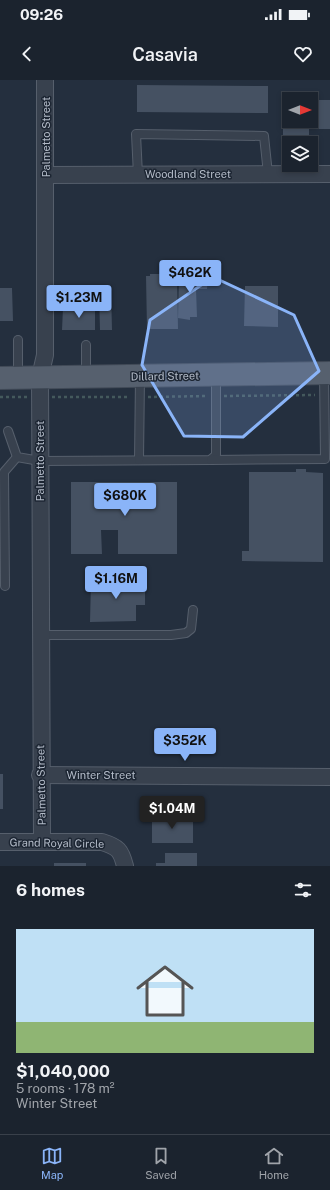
<!DOCTYPE html>
<meta charset="utf-8">
<style>
:root{--surface:#1b232e;--page:#282f3a;--text:#f1f3f6;--muted:#a0a4aa;--line:#39404a;--accent:#8ab4f8}
body{margin:0;font-family:"Public Sans",sans-serif;background:var(--page);color:var(--text);height:100vh;display:flex;flex-direction:column;font-size:15px;white-space:nowrap}
*{box-sizing:border-box;margin:0}
p{font-size:13px;color:var(--muted)}
.icon{flex:none;width:22px;height:22px;fill:none;stroke:currentColor;stroke-width:2;stroke-linecap:round;stroke-linejoin:round}
.map{position:relative;height:786px;overflow:hidden}
.drawer{display:flex;flex-direction:column;background:var(--surface);flex:1}
.drawer>*{flex:none}
.needle{width:26px;rotate:90deg}
.buttons{position:absolute;left:282px;top:12px;display:grid;gap:8px}
.buttons a{display:grid;place-items:center;width:36px;height:36px;border-radius:0px;background:var(--surface);box-shadow:0 2px 6px #0003,0 0 0 1px var(--line);font-size:20px}
.price{position:absolute;translate:-50% -34px;padding:0 9px;border-radius:4px;background:var(--accent);color:#111;font-size:13px;line-height:26px;filter:drop-shadow(0 1px 2px #0008)}
.price::after{content:'';position:absolute;left:50%;top:24px;width:12px;height:9px;margin-left:-6px;background:inherit;clip-path:polygon(0 0,100% 0,50% 100%)}
.price.selected{background:#222;color:#fff}
ul{padding:0;list-style:none}
li{display:grid;align-content:center;gap:8px;height:212px;padding:0 16px}
li span{display:grid;place-items:center;height:124px;border-radius:0px;color:#555}
li>.icon{margin-inline-start:auto}
span .icon{width:72px;height:72px;fill:#fffc;stroke-width:1}
li b{font-size:17px}
h2{display:flex;justify-content:space-between;align-items:center;height:48px;padding:0 16px;font-size:17px}
.status{display:flex;justify-content:space-between;align-items:center;height:28px;padding:0 20px;background:var(--surface);direction:ltr}
.status svg{height:11px;fill:currentColor}
header{display:flex;justify-content:space-between;align-items:center;height:52px;padding:0 16px;background:var(--surface);font-size:18px;font-weight:600}
.menu{display:flex;justify-content:space-around;align-items:center;height:56px;border-top:1px solid var(--line);background:var(--surface);font-size:11px;color:var(--muted)}
.menu a{display:grid;justify-items:center;gap:2px}
.menu .selected{color:var(--accent)}
.map>svg:first-child{display:block}
</style>
<div class="status"><b>09:26</b><svg viewBox="0 0 49 12"><path d="M0 12V9h3v3zM5 12V6h3v6zM10 12V3h3v9zM15 12V0h3v12zM26 1h20v11H26zM47 4h2v5h-2z"/></svg></div>
<header><svg class="icon" aria-label="back" viewBox="0 0 24 24"><path d="M15 5l-7 7 7 7"/></svg>Casavia<svg class="icon" aria-label="heart" viewBox="0 0 24 24"><path d="M12 20l-8-8c-3-5 5-10 8-4 3-6 11-1 8 4z"/></svg></header>
<div class="map">
<svg width="330" height="786" viewBox="0 0 330 786">
<rect width="100%" height="100%" fill="#242f3e"/>
<g fill="#455162">
<path d="M137 5 268 6V33L137 32Z"/>
<rect x="319" y="20" width="11" height="29"/>
<path d="M283 30H289V41H309V56H283Z"/>
<path d="M150 194H177L178 249H147L146 196H150Z"/>
<path d="M179 194H208L207 209H196L197 237H190V240L178 238Z"/>
<path d="M245 206H278V247L244 246Z"/>
<path d="M0 208H12L13 241H0Z"/>
<path d="M111 210 112 250H100L99 211Z"/>
<path d="M63 228H95V250H62Z"/>
<path d="M296 389H306V392L323 393V482L242 481V471H249V392H296Z"/>
<path d="M71 402H177V474H118V450H101L102 474H71Z"/>
<path d="M91 500H145V525H136V541L90 542Z"/>
<rect x="0" y="694" width="3" height="35"/>
<rect x="152" y="738" width="41" height="25"/>
<path d="M165 773H197V786H156V783H165Z"/>
<rect x="54" y="783" width="32" height="3"/>
</g>
<g fill="none" stroke-linecap="round" stroke-linejoin="round">
<g stroke="#565f6c" stroke-width="10">
<g id="service">
<path d="M138 95 136 54 264 56 268 94"/>
<path d="M18 260V297"/>
<path d="M86 296V265"/>
<path d="M8 351 17 377 40 381 210 380 216 375V296"/>
<path d="M139 380 140 297"/>
<path d="M211 380 325 379 324 293"/>
<path d="M5 506 4 392 17 377"/>
<path d="M40 555H171L186 553 191 549 193 530"/>
</g>
</g>
<g stroke="#565f6c" stroke-width="18">
<g id="minor">
<path d="M46 95 330 94"/>
<path d="M40 695 330 697"/>
<path d="M0 762H102C118 767 121 770 125 786"/>
<path d="M42 762 40 297 45 275V0"/>
</g>
</g>
<g stroke="#414a57" stroke-width="24">
<path id="primary" d="M0 298 330 293"/>
</g>
<g stroke="#44595c" stroke-width="2.5" stroke-dasharray="3 3" stroke-linecap="butt">
<path d="M224 316 315 315"/>
<path d="M0 317H27"/>
<path d="M52 317H129"/>
<path d="M148 317 207 316"/>
</g>
<use href="#service" stroke="#38414e" stroke-width="8"/>
<use href="#minor" stroke="#38414e" stroke-width="16"/>
<use href="#primary" stroke="#56606e" stroke-width="22"/>
</g>
<path fill="#8ab4f8" fill-opacity="0.2" stroke="#8ab4f8" stroke-width="3" stroke-linejoin="round" d="M213 197 294 235 319 291 243 357 184 356 142 285 150 240Z"/>
<g text-anchor="middle" dominant-baseline="central" stroke-width="3" stroke-linejoin="round" paint-order="stroke">
<g font-size="11" fill="#b4bcc9" stroke="#1d2633">
<text transform="translate(46 57) rotate(-90)">Palmetto Street</text>
<text x="188" y="94">Woodland Street</text>
<text transform="translate(165 296) rotate(-1)">Dillard Street</text>
<text transform="translate(40 381) rotate(-90)">Palmetto Street</text>
<text x="101" y="695">Winter Street</text>
<text transform="translate(41 705) rotate(-91)">Palmetto Street</text>
<text transform="translate(57 763) rotate(1)">Grand Royal Circle</text>
</g>
</g>
</svg>
<div class="buttons">
<a><svg class="needle" viewBox="-14 -14 28 28"><path d="M0-13l5 13h-10z" fill="#e53935"/><path d="M0 13l5-13h-10z" fill="#a0a4aa"/></svg></a>
<a><svg class="icon" aria-label="layers" viewBox="0 0 24 24"><path d="M12 4l9 5-9 5-9-5zM3 14l9 5 9-5"/></svg></a>
</div>
<b class="price" style="left:190px;top:214px">$462K</b>
<b class="price" style="left:79px;top:239px">$1.23M</b>
<b class="price" style="left:125px;top:437px">$680K</b>
<b class="price" style="left:116px;top:520px">$1.16M</b>
<b class="price" style="left:185px;top:682px">$352K</b>
<b class="price selected" style="left:172px;top:750px">$1.04M</b>
</div>
<section class="drawer">
<h2>6 homes<svg class="icon" aria-label="filters" viewBox="0 0 24 24"><path d="M4 7h16M4 17h16"/><circle cx="9" cy="7" r="2"/><circle cx="15" cy="17" r="2"/></svg></h2>
<ul>
<li><span style="background:linear-gradient(#bfe0f5 75%,#8fb573 0)"><svg class="icon" aria-label="home" viewBox="0 0 24 24"><path d="M3 11l9-7 9 7M6 9v11h12V9"/></svg></span><div><b>$1,040,000</b><p>5 rooms · 178 m²</p><p>Winter Street</p></div></li>
</ul>
</section>
<nav class="menu">
<a class="selected"><svg class="icon" aria-label="map" viewBox="0 0 24 24"><path d="M3 6l6-2 6 2 6-2v14l-6 2-6-2-6 2zM9 4v14M15 6v14"/></svg>Map</a>
<a><svg class="icon" aria-label="saved" viewBox="0 0 24 24"><path d="M7 4h10v16l-5-4-5 4z"/></svg>Saved</a>
<a><svg class="icon" aria-label="home" viewBox="0 0 24 24"><path d="M3 11l9-7 9 7M6 9v11h12V9"/></svg>Home</a>
</nav>
